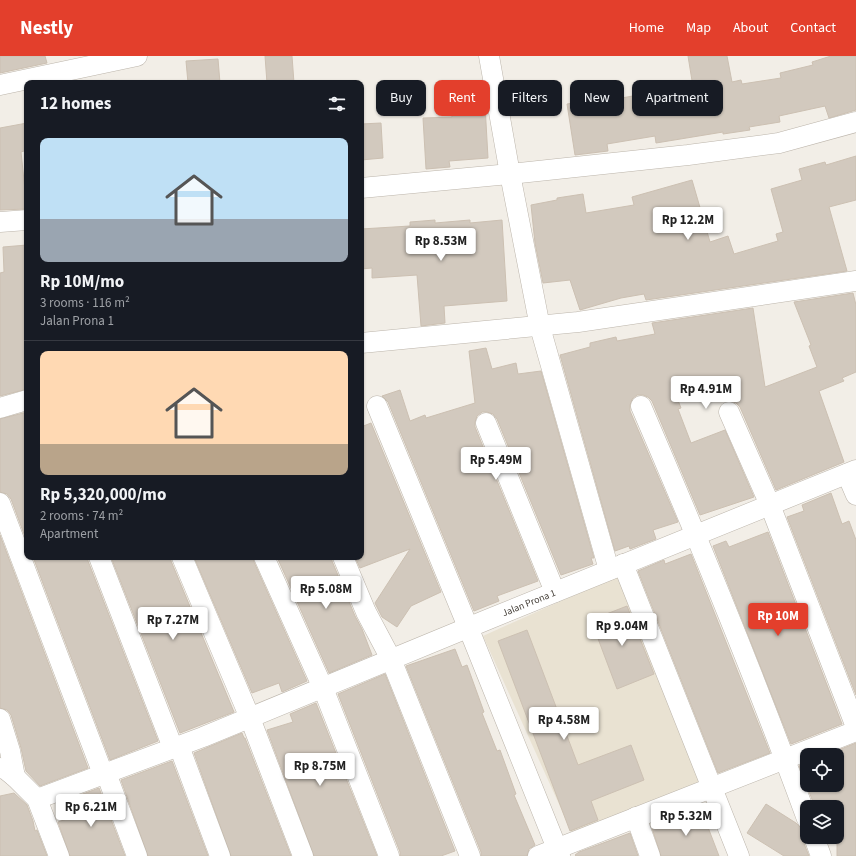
<!DOCTYPE html>
<meta charset="utf-8">
<style>
:root{--surface:#171b24;--page:#242831;--text:#f1f3f6;--muted:#9ea1a6;--line:#363941;--accent:#e33f2c}
body{margin:0;font-family:"Source Sans 3",sans-serif;background:var(--page);color:var(--text);height:100vh;display:flex;flex-direction:column;font-size:15px;white-space:nowrap}
*{box-sizing:border-box;margin:0}
p{font-size:13px;color:var(--muted)}
.icon{flex:none;width:22px;height:22px;fill:none;stroke:currentColor;stroke-width:2;stroke-linecap:round;stroke-linejoin:round}
.map{position:relative;flex:1;overflow:hidden}
.sheet{position:absolute;left:24px;top:24px;width:340px;height:480px;display:flex;flex-direction:column;background:var(--surface);border-radius:8px;box-shadow:0 1px 3px #0004}
.sheet>*{flex:none}
.hud{position:absolute;left:376px;top:24px;width:380px;height:36px;display:flex;gap:8px}
.tools{position:absolute;left:800px;top:692px;display:grid;gap:8px}
.tools a{display:grid;place-items:center;width:44px;height:44px;border-radius:8px;background:var(--surface);box-shadow:0 1px 3px #0004;font-size:20px}
.price{position:absolute;translate:-50% -34px;padding:0 9px;border-radius:4px;background:#fff;color:#222;font-size:13px;line-height:26px;filter:drop-shadow(0 1px 2px #0008)}
.price::after{content:'';position:absolute;left:50%;top:24px;width:12px;height:9px;margin-left:-6px;background:inherit;clip-path:polygon(0 0,100% 0,50% 100%)}
.price.current{background:var(--accent);color:#fff}
ul{padding:0;list-style:none}
li{display:grid;align-content:center;gap:8px;height:212px;padding:0 16px}
li+li{border-top:1px solid var(--line)}
li span{display:grid;place-items:center;height:124px;border-radius:8px;color:#555}
li>.icon{margin-inline-start:auto}
span .icon{width:72px;height:72px;fill:#fffc;stroke-width:1}
li b{font-size:17px}
h2{display:flex;justify-content:space-between;align-items:center;height:48px;padding:0 16px;font-size:17px}
.tag{padding:0 14px;border-radius:8px;background:var(--surface);box-shadow:0 1px 3px #0004;font-size:14px;line-height:36px}
.tag.current{background:var(--accent);color:#fff}
header{display:flex;align-items:center;gap:24px;box-sizing:border-box;height:56px;padding:0 20px;background:var(--accent);color:#fff}
header strong{font-size:19px}
nav{display:flex;gap:22px;margin-inline-start:auto;font-size:14px}
.map>svg:first-child{display:block}
</style>
<header>
<strong>Nestly</strong>
<nav><a>Home</a><a>Map</a><a>About</a><a>Contact</a></nav>
</header>
<div class="map">
<svg width="856" height="800" viewBox="0 0 856 800">
<rect width="100%" height="100%" fill="#f2eee7"/>
<path fill="#e9e2d2" d="M621 518 700 726 572 777 483 580Z"/>
<g fill="#d2c9be" stroke="#ccc0b2">
<path d="M0 0H45L47 7 0 17Z"/>
<path d="M265 0H292L294 27H267Z"/>
<path d="M688 0H727L732 26 741 24 742 28 781 22 780 17 813 9 812 6 831 0H856V54L829 62 825 50 779 60 780 66 749 71 750 74 723 78V76L656 87 655 80 607 88 608 95 575 99 567 48 600 43V46L638 39 639 46 694 37Z"/>
<path d="M218 3 220 27H188L186 5Z"/>
<path d="M479 28 480 50 485 49 488 102 449 105 450 111 426 113 423 62 452 61 450 30Z"/>
<path d="M27 67V94L21 96 27 153 0 154V72Z"/>
<path d="M381 67 383 102 361 104V68Z"/>
<path d="M856 100V144L829 151 847 215 646 244 644 238 621 242 580 254 570 224 543 227 535 187 531 149 557 144V142L583 138 586 157 634 149 632 141 692 124 710 186 728 180 734 198 778 185 776 178 783 176 771 133 802 124 799 113 825 106 826 109Z"/>
<path d="M435 164V167L470 164V167L502 164 507 245 444 250 445 267 421 270 417 219 372 222V212L361 213V173L410 170V166Z"/>
<path d="M27 189V333L0 340V217L4 216 3 191Z"/>
<path d="M853 237 856 249V316L842 322 844 325 819 335 844 406 776 434 740 351 736 347 731 345 722 322 672 329 681 352 678 353 691 387 725 374 754 441 700 459 652 345 648 341 643 339H637L632 343 630 349V355L678 466 653 474 656 483 630 493 629 490 615 495 560 299 590 291V287L616 281 617 285 655 278 652 267 753 252 765 331 817 311 809 290 811 289 794 246Z"/>
<path d="M486 292 492 313 516 307 518 318 541 315 594 502H591L593 508 561 519 497 363 493 358 487 356H482L477 360 475 366V371L538 525 497 540 499 545 474 555 388 346 382 340 400 334 410 365 425 359 426 362 475 347 469 295Z"/>
<path d="M27 356V486L11 443 7 438 0 436V363Z"/>
<path d="M371 367 441 536 411 550 397 571 382 561 375 547 410 493 360 512 355 501H361V371Z"/>
<path d="M831 437 842 468 849 465 856 484V639L787 461 804 455 802 449Z"/>
<path d="M768 476 842 668 791 688 713 490 726 485 729 491Z"/>
<path d="M0 479 88 712 40 730 26 715 21 692 11 659 7 654 0 652Z"/>
<path d="M691 498 770 697 718 717 638 515 664 504 665 508Z"/>
<path d="M33 501H88V505L158 685 110 704Z"/>
<path d="M111 501H171V505L234 656 180 677Z"/>
<path d="M194 501H253L254 506 307 625 282 636 279 627 252 637Z"/>
<path d="M277 501H332V505L355 560 362 573 372 599 329 617Z"/>
<path d="M627 550 654 618 617 633 591 564Z"/>
<path d="M527 574 578 709 631 689 644 724 591 745 598 764 570 775 498 585Z"/>
<path d="M455 593 462 611 467 609 484 656 482 657 497 695 500 694 516 738 514 739 535 789 529 793 527 800H481V796L406 610Z"/>
<path d="M385 618 455 795 441 800H400V796L338 638Z"/>
<path d="M316 647 377 800H314L267 674 293 666 290 658Z"/>
<path d="M242 677 244 682H245L291 800H231L194 697Z"/>
<path d="M856 687V800H837V751H815L799 710 807 707V729H837V699H826Z"/>
<path d="M172 705 208 800H148L121 724Z"/>
<path d="M99 732 125 800H70L58 766 75 760 69 743Z"/>
<path d="M14 737 27 749 33 765 35 775 37 774 47 800H0V740Z"/>
<path d="M766 748 796 767 802 773 804 777 803 785 809 800H784L747 777Z"/>
<path d="M701 753 719 800H661L652 772Z"/>
<path d="M630 777 638 800H576L575 799 579 796Z"/>
</g>
<g fill="none" stroke-linecap="round" stroke-linejoin="round">
<g stroke="#bcb5ab" stroke-width="21">
<g id="street">
<path d="M489 0 510 118 540 271 609 514"/>
<path d="M0 29 137 0"/>
<path d="M361 132 510 118 688 99 779 87 856 66"/>
<path d="M0 166 27 164"/>
<path d="M361 287 578 266 856 225"/>
<path d="M377 350 468 571 560 800"/>
<path d="M641 350C700 487 756 624 807 763"/>
<path d="M0 352 27 344"/>
<path d="M729 356 770 449 856 671"/>
<path d="M486 367 555 536"/>
<path d="M847 418 856 439"/>
<path d="M0 447 103 718"/>
<path d="M99 501 173 692"/>
<path d="M182 501 250 662 303 800"/>
<path d="M264 501 323 632 389 800"/>
<path d="M343 501 366 556 391 603 470 800"/>
<path d="M623 508 739 800"/>
<path d="M0 663 10 695 15 721"/>
<path d="M179 690 220 800"/>
<path d="M0 712 5 713 15 721 37 743 59 800"/>
<path d="M106 717 137 800"/>
<path d="M37 743 203 681 489 563 856 414"/>
<path d="M636 761 650 800"/>
<path d="M814 781 821 800"/>
<path d="M538 800 856 675"/>
</g>
</g>
<use href="#street" stroke="#fff" stroke-width="20"/>
</g>
<g text-anchor="middle" dominant-baseline="central" stroke-width="3" stroke-linejoin="round" paint-order="stroke">
<g font-size="10" fill="#443e37" stroke="#fff">
<text transform="translate(529 547) rotate(-22)">Jalan Prona 1</text>
</g>
</g>
</svg>
<div class="tools">
<a><svg class="icon" aria-label="locate" viewBox="0 0 24 24"><circle cx="12" cy="12" r="6"/><path d="M12 2v4M12 18v4M2 12h4M18 12h4"/></svg></a>
<a><svg class="icon" aria-label="layers" viewBox="0 0 24 24"><path d="M12 4l9 5-9 5-9-5zM3 14l9 5 9-5"/></svg></a>
</div>
<b class="price" style="left:688px;top:185px">Rp 12.2M</b>
<b class="price" style="left:441px;top:206px">Rp 8.53M</b>
<b class="price" style="left:706px;top:354px">Rp 4.91M</b>
<b class="price" style="left:496px;top:425px">Rp 5.49M</b>
<b class="price" style="left:326px;top:554px">Rp 5.08M</b>
<b class="price current" style="left:778px;top:581px">Rp 10M</b>
<b class="price" style="left:173px;top:585px">Rp 7.27M</b>
<b class="price" style="left:622px;top:591px">Rp 9.04M</b>
<b class="price" style="left:564px;top:685px">Rp 4.58M</b>
<b class="price" style="left:320px;top:731px">Rp 8.75M</b>
<b class="price" style="left:91px;top:772px">Rp 6.21M</b>
<b class="price" style="left:686px;top:781px">Rp 5.32M</b>
<div class="hud">
<a class="tag">Buy</a>
<a class="tag current">Rent</a>
<a class="tag">Filters</a>
<a class="tag">New</a>
<a class="tag">Apartment</a>
</div>
<section class="sheet">
<h2>12 homes<svg class="icon" aria-label="filters" viewBox="0 0 24 24"><path d="M4 7h16M4 17h16"/><circle cx="9" cy="7" r="2"/><circle cx="15" cy="17" r="2"/></svg></h2>
<ul>
<li><span style="background:linear-gradient(#bfe0f5 65%,#9aa5b1 0)"><svg class="icon" aria-label="home" viewBox="0 0 24 24"><path d="M3 11l9-7 9 7M6 9v11h12V9"/></svg></span><div><b>Rp 10M/mo</b><p>3 rooms · 116 m²</p><p>Jalan Prona 1</p></div></li>
<li><span style="background:linear-gradient(#ffd9b3 75%,#b9a48a 0)"><svg class="icon" aria-label="home" viewBox="0 0 24 24"><path d="M3 11l9-7 9 7M6 9v11h12V9"/></svg></span><div><b>Rp 5,320,000/mo</b><p>2 rooms · 74 m²</p><p>Apartment</p></div></li>
</ul>
</section>
</div>
